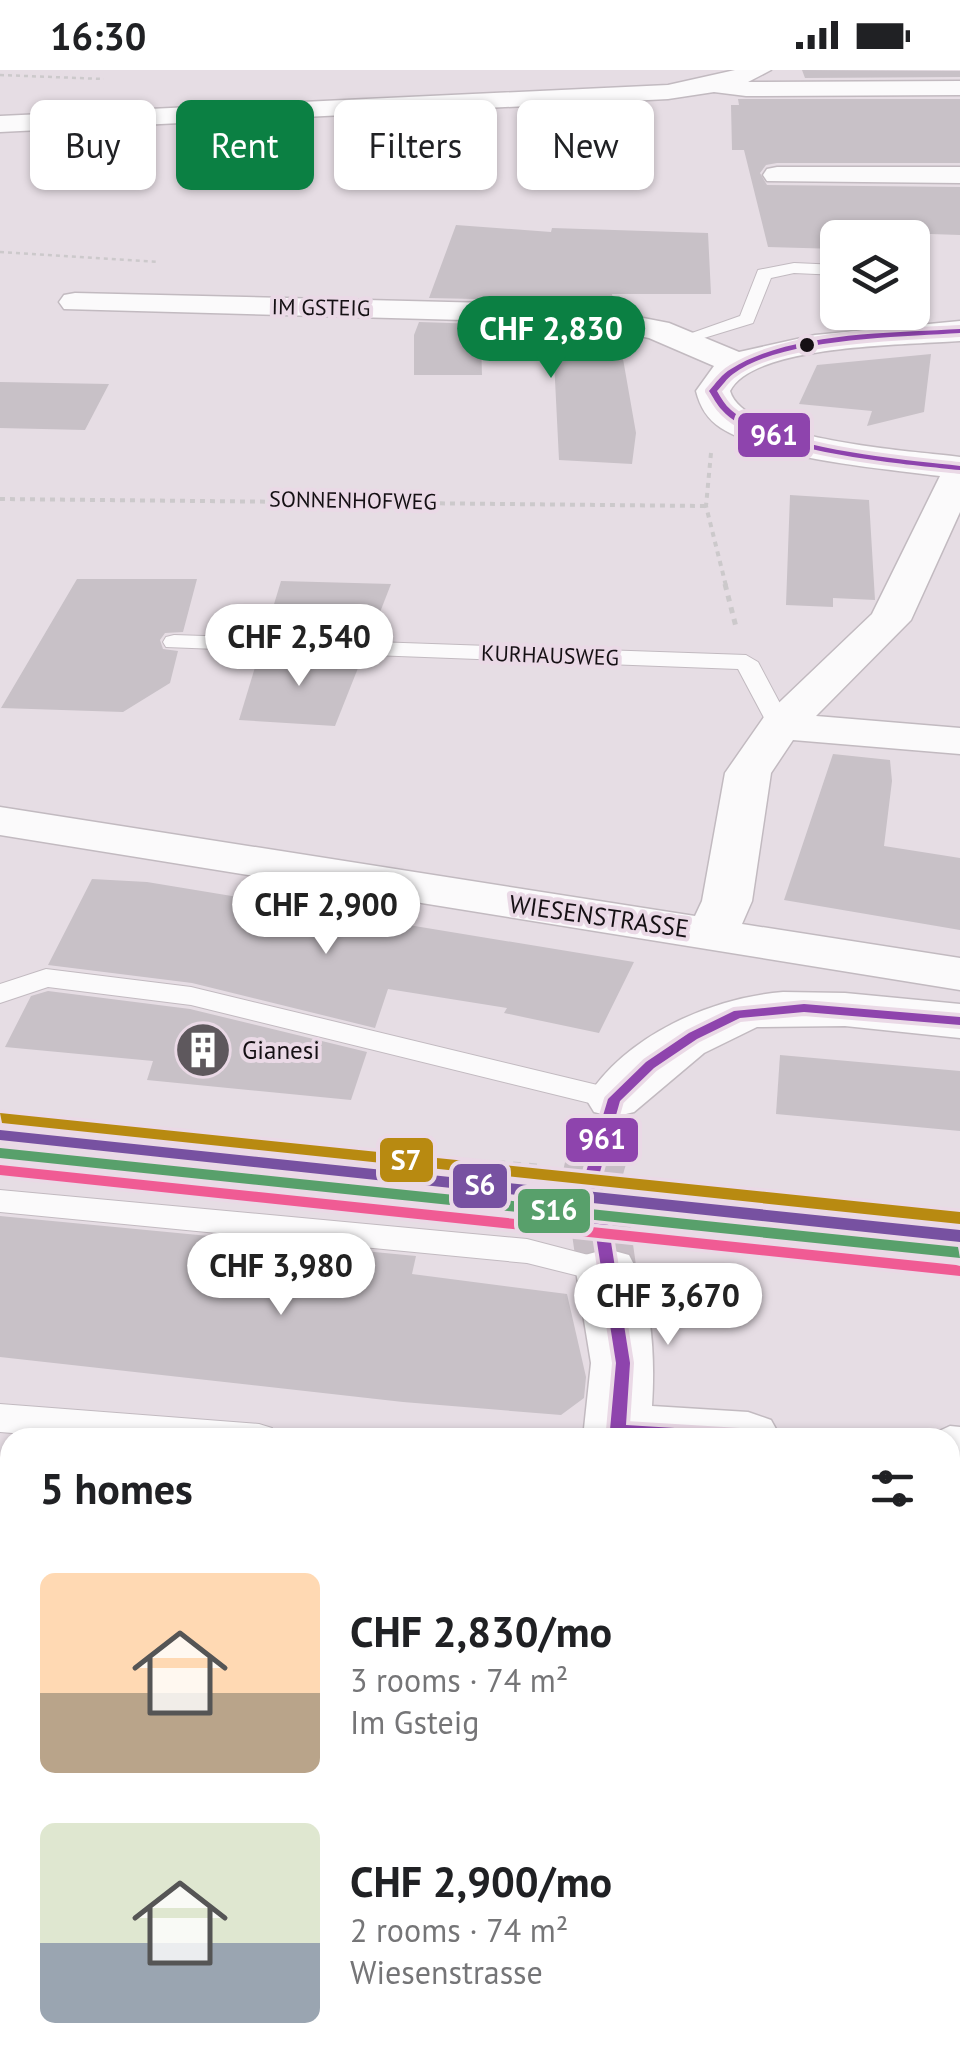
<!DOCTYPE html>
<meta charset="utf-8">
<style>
:root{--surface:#fff;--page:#f6f6f6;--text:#202124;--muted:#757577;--accent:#0b8043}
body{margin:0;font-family:"PT Sans",sans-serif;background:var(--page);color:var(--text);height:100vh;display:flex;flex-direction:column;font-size:38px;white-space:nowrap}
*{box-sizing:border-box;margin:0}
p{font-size:32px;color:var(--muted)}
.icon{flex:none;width:55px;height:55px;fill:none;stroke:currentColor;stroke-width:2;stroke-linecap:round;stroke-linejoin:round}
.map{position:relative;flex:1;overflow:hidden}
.sheet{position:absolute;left:0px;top:1358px;width:960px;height:642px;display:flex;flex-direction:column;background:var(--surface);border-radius:30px 30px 0 0;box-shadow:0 2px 8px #0004}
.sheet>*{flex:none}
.guide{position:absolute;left:30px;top:30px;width:900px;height:90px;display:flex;gap:20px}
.controls{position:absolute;left:820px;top:150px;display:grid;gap:20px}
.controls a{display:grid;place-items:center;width:110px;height:110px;border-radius:15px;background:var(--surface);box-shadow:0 2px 8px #0004;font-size:50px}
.price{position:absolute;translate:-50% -85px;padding:0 22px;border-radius:35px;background:#fff;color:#222;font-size:32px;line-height:65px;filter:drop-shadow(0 2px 5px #0008)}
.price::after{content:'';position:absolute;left:50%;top:60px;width:30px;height:22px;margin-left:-15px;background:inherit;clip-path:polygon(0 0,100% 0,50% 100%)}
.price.selected{background:var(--accent);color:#fff}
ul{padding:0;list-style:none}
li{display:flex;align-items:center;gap:30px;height:250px;padding:0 40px}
li span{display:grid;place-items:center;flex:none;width:280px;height:200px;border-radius:15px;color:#555}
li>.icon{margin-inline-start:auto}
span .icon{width:120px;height:120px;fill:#fffc;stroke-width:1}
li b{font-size:42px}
h2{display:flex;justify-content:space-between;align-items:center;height:120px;padding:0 40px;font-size:42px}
.pill{padding:0 35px;border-radius:15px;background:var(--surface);box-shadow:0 2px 8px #0004;font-size:35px;line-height:90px}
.pill.selected{background:var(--accent);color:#fff}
.status{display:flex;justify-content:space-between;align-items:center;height:70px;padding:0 50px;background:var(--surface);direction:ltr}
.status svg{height:28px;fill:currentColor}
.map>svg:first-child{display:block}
</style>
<div class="status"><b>16:30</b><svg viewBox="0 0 49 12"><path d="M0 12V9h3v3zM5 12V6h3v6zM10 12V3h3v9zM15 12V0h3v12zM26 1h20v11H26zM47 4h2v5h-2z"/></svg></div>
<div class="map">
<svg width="960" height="1999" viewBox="0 0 960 1999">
<rect width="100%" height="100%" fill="#e6dde4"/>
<g fill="#c8c1c7">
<path d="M802 0 960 1V7L805 8Z"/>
<path d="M738 29H960V93H777L766 95 760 103 767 115 960 117V165L871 162 872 168H838V179L768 177 744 80H732L731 35H739Z"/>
<path d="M456 155 551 162 552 158 708 163 711 224H612L615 239 576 231 429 228Z"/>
<path d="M419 252 576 257 619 266 636 363 632 394 559 390 553 270 481 272 482 305H414V265Z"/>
<path d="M931 284 924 342 867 356 872 341 799 334 817 295Z"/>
<path d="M0 312 109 314 85 360 0 358Z"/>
<path d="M790 425 869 430 875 530 833 528V537L786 535Z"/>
<path d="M77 509H197L183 562 165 563 160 570 163 579 178 581 170 613 123 642 1 638Z"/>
<path d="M281 511 391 514 370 568 265 564Z"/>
<path d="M259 584 362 588 335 656 239 650Z"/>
<path d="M833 684 890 690 892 711 884 776 960 788V860L784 830Z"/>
<path d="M92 809 147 812 634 892 599 963 504 943 507 938 388 919 375 958 192 913 48 895Z"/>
<path d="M48 921 190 939 367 982 351 1030 147 1010 153 991 5 977 31 926Z"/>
<path d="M780 985 960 1001V1061L776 1044Z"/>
<path d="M0 1146 416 1186 412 1204 567 1224 586 1307 584 1328 561 1345 403 1332 0 1287Z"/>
</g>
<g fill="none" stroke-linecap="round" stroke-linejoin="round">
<path stroke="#c7bec5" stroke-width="59" stroke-dasharray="59 29" stroke-linecap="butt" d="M607 1201 593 1102 614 1029"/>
<g stroke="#c2bac0" stroke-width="2">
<g id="lane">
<path d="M794 193 838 195V205L794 203 771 208 753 253 681 275 672 270 740 246 758 200Z"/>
<path d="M174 565 746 585 758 592 792 656 789 661H771L738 599 166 577 163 572 166 567Z"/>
<path d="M46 899 191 917 614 1019 625 1022 629 1029 625 1036 614 1039 191 935 48 917 0 933V914Z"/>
<path d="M0 1120 527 1169 619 1193 624 1201 619 1209 607 1213 527 1193 0 1142Z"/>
<path d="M0 1334 259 1354 272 1358 277 1368H73L0 1362Z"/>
</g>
</g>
<g stroke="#c2bac0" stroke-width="3">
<g id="street">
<path d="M735 0H771L748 12 960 11V25L746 26 714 22 668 29 0 62V46L668 15Z"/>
<path d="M777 97H960V113L767 111 763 105 767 99Z"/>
<path d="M75 223 576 235 669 253 739 282 815 265 960 251V271C911 275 753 274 730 321 744 371 913 381 960 387V442L911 550 816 646 960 658V684L793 670 771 703 752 831 742 854 960 888V920L0 765V737L695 846 702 831 725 703 764 647 872 544 940 406C880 398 772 390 721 358 707 349 700 337 696 321L714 296 649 268 576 253 64 239 59 232 64 225Z"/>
<path d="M783 922 845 923 960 934V968L845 956 757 957 704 983 634 1042 614 1047 594 1042 586 1029C626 965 711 928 783 922Z"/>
<path d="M607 1179 629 1185C653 1228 655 1289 652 1336L748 1342 771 1350 781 1368H583L591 1293 576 1201 585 1185Z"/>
<path d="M950 1356 960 1357V1409L950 1408V1368H924Z"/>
<path d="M341 1990H427L426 1999H340Z"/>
</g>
</g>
<g stroke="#ccc9cb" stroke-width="2.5" stroke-dasharray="4 4" stroke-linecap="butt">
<path d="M0 5 104 9"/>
<path d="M0 182 159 192"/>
</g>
<g stroke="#ccc9cb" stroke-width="4" stroke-dasharray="5 5" stroke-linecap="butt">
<path d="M711 383 706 436 726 516"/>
<path d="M0 429 706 436"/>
</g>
<path stroke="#ccc9cb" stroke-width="5" stroke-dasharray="6 6" stroke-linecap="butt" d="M725 514 736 557"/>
<path stroke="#ccc9cb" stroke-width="6" stroke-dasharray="8 8" stroke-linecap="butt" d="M497 1093 542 1097"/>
<use href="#lane" fill="#fbfafb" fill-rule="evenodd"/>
<use href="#street" fill="#fbfafb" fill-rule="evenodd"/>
<g stroke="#ead9e6" stroke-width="8">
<g id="bus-1">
<path d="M960 259V263C901 267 780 268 733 304 727 308 722 316 717 321 721 328 725 335 731 340 777 380 900 389 960 396V400C904 394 759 382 722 340 717 335 713 327 709 321 716 313 722 304 731 299 790 262 891 263 960 259Z"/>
<path d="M804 934 960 947V955L804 942 740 948 697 969 654 998 620 1031 600 1102 630 1293 626 1355 740 1362 745 1364 747 1368H643L613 1364 610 1360 616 1293 586 1102 608 1029 646 992 689 963 734 941Z"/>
</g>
</g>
<use href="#bus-1" fill="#8e44ad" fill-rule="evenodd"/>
<g stroke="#ead9e6" stroke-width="7">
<path id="rail-1" d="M0 1060 960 1160V1172L0 1070Z"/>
</g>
<g stroke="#ead9e6" stroke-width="7">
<path id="rail-2" d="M0 1078 958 1177 960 1188 0 1088Z"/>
</g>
<g stroke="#ead9e6" stroke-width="7">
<path id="rail-3" d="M0 1043 960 1142V1154L2 1053Z"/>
</g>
<g stroke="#ead9e6" stroke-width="7">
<path id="rail-4" d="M0 1095 956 1195 960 1196V1206L0 1105Z"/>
</g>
<use href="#rail-1" fill="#7751a1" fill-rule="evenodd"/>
<use href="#rail-2" fill="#58a06b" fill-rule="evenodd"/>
<use href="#rail-3" fill="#b88a11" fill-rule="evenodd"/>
<use href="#rail-4" fill="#f05b94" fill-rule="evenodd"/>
</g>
<defs>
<g id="building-disc" transform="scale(2.875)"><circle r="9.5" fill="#5e585d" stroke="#ead9e6"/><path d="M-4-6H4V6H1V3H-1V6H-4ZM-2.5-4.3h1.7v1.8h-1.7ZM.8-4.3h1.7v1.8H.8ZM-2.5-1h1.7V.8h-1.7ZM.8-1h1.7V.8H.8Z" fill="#fff"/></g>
</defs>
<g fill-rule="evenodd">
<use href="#building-disc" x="203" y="980"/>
</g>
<circle fill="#151014" stroke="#ead9e6" stroke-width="4" cx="807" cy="275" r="9"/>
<g text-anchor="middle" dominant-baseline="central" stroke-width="8" stroke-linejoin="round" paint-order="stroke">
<g font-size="22" fill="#151014" stroke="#ead9e6">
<text transform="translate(321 237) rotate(1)">IM GSTEIG</text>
<text transform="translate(353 430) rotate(1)">SONNENHOFWEG</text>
<text transform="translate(550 585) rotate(2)">KURHAUSWEG</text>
</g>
<g font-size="25" fill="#151014" stroke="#ead9e6">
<text transform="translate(599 846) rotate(8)">WIESENSTRASSE</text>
</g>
<g font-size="25" fill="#151014" stroke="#ead9e6" text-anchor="start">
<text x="242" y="980">Gianesi</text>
</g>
</g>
<g stroke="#ead9e6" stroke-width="4">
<rect x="736" y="341" width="76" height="48" rx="10" fill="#8e44ad"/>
<rect x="564" y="1046" width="76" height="48" rx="10" fill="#8e44ad"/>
<rect x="378" y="1066" width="57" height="48" rx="10" fill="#b88a11"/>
<rect x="451" y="1092" width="58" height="48" rx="10" fill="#7751a1"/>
<rect x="516" y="1117" width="76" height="48" rx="10" fill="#58a06b"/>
</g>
<g font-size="28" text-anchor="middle" font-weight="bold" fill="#fff">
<text x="774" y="375">961</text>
<text x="602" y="1079">961</text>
<text x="406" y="1100">S7</text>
<text x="480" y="1125">S6</text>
<text x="554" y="1150">S16</text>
</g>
</svg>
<div class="controls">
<a><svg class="icon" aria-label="layers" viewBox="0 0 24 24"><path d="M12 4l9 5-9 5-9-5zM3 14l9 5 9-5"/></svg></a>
</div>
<b class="price selected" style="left:551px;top:311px">CHF 2,830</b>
<b class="price" style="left:299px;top:619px">CHF 2,540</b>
<b class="price" style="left:326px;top:887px">CHF 2,900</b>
<b class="price" style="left:281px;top:1248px">CHF 3,980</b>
<b class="price" style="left:668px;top:1278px">CHF 3,670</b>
<div class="guide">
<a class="pill">Buy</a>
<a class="pill selected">Rent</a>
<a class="pill">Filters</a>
<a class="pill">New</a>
</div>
<section class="sheet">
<h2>5 homes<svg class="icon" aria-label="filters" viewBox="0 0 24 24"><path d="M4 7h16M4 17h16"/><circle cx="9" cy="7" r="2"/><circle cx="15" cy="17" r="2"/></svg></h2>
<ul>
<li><span style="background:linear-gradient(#ffd9b3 60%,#b9a48a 0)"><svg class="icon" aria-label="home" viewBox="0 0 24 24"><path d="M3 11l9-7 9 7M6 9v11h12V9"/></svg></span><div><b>CHF 2,830/mo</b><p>3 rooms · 74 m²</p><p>Im Gsteig</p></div></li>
<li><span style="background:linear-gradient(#dfe7d0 60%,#9aa5b1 0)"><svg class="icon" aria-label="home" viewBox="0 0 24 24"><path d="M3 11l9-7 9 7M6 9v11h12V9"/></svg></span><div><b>CHF 2,900/mo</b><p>2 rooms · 74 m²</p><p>Wiesenstrasse</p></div></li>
</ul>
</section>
</div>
